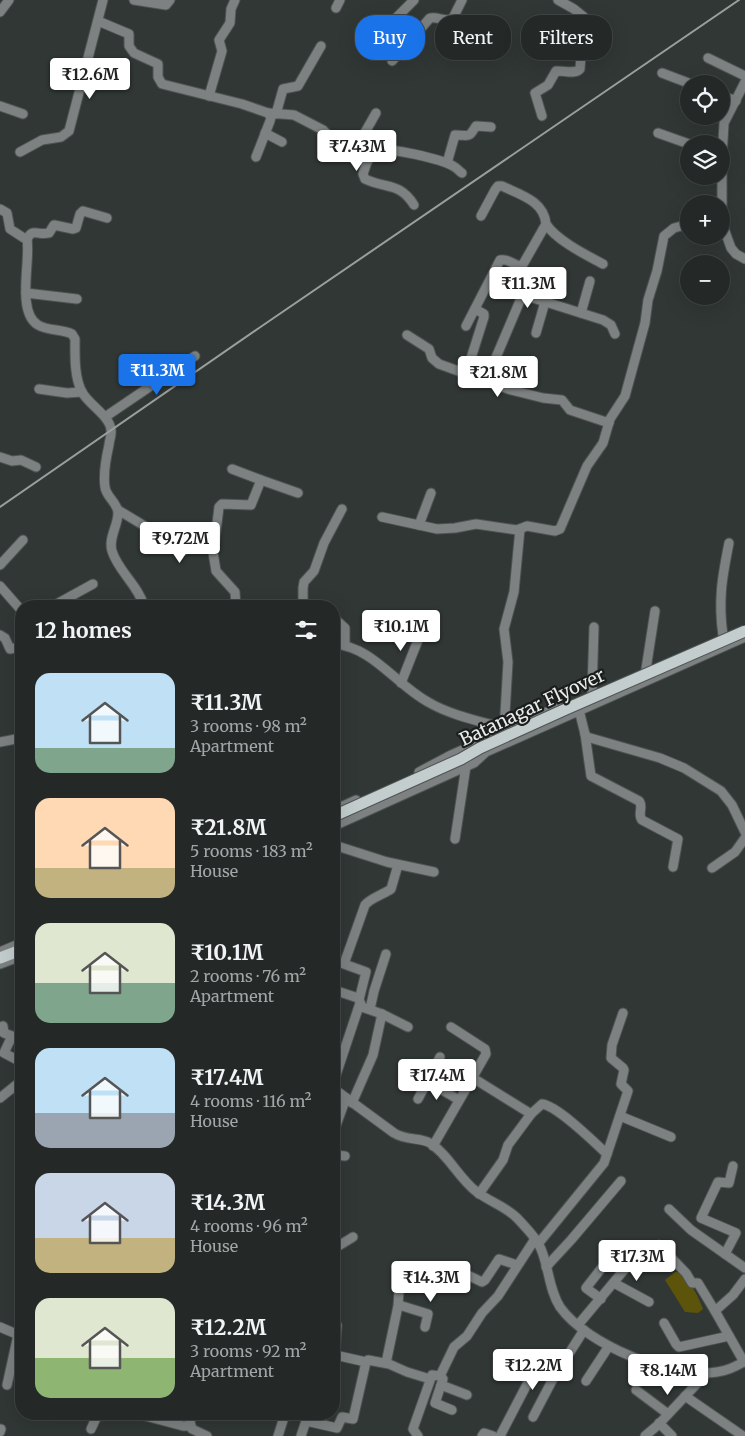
<!DOCTYPE html>
<meta charset="utf-8">
<style>
:root{--surface:#242928;--page:#2c3130;--text:#f1f3f6;--muted:#a3a6a8;--line:#414545;--accent:#1a73e8}
body{margin:0;font-family:Merriweather,serif;background:var(--page);color:var(--text);height:100vh;display:flex;flex-direction:column;font-size:19px;white-space:nowrap}
*{box-sizing:border-box;margin:0}
p{font-size:16px;color:var(--muted)}
.icon{flex:none;width:28px;height:28px;fill:none;stroke:currentColor;stroke-width:2;stroke-linecap:round;stroke-linejoin:round}
.map{position:relative;flex:1;overflow:hidden}
.details{position:absolute;left:15px;top:600px;width:325px;height:820px;display:flex;flex-direction:column;background:var(--surface);border-radius:20px;box-shadow:0 5px 20px #0002,0 0 0 1px var(--line)}
.details>*{flex:none}
.guide{position:absolute;left:355px;top:15px;width:315px;height:45px;display:flex;gap:10px}
.tools{position:absolute;left:680px;top:75px;display:grid;gap:10px}
.tools a{display:grid;place-items:center;width:50px;height:50px;border-radius:50%;background:var(--surface);box-shadow:0 5px 20px #0002,0 0 0 1px var(--line);font-size:25px}
.price{position:absolute;translate:-50% -42px;padding:0 11px;border-radius:5px;background:#fff;color:#222;font-size:16px;line-height:32px;filter:drop-shadow(0 1px 2px #0008)}
.price::after{content:'';position:absolute;left:50%;top:30px;width:15px;height:11px;margin-left:-8px;background:inherit;clip-path:polygon(0 0,100% 0,50% 100%)}
.price.selected{background:var(--accent);color:#fff}
ul{padding:0;list-style:none}
li{display:flex;align-items:center;gap:15px;height:125px;padding:0 20px}
li span{display:grid;place-items:center;flex:none;width:140px;height:100px;border-radius:15px;color:#555}
li>.icon{margin-inline-start:auto}
span .icon{width:60px;height:60px;fill:#fffc;stroke-width:1}
li b{font-size:21px}
h2{display:flex;justify-content:space-between;align-items:center;height:60px;padding:0 20px;font-size:21px}
.pill{padding:0 18px;border-radius:20px;background:var(--surface);box-shadow:0 5px 20px #0002,0 0 0 1px var(--line);font-size:18px;line-height:45px}
.pill.selected{background:var(--accent);color:#fff}
.map>svg:first-child{display:block}
</style>
<div class="map">
<svg width="745" height="1436" viewBox="0 0 745 1436">
<rect width="100%" height="100%" fill="#303735"/>
<path fill="#5c540a" d="M675 1272H680C692 1284 697 1294 703 1309L698 1313 685 1312 665 1280Z"/>
<g fill="none" stroke-linecap="round" stroke-linejoin="round">
<g stroke="#4e5452" stroke-width="11">
<g id="minor">
<path d="M134 0 166 5 170 0"/>
<path d="M336 8 340 0"/>
<path d="M0 12 9 0"/>
<path d="M98 21 129 34V46L134 53 158 64V77L162 84 242 104 268 113 271 117 270 121 256 157"/>
<path d="M378 36 414 0"/>
<path d="M708 58 745 76"/>
<path d="M392 61 430 18C438 16 446 23 453 18L462 0"/>
<path d="M662 73 691 84"/>
<path d="M745 82 724 123 722 158V223L731 248 736 254 745 259"/>
<path d="M721 95 736 101"/>
<path d="M209 96 222 51 219 40 230 23 231 9 235 0"/>
<path d="M0 106 23 114"/>
<path d="M268 113 294 115 323 130 330 137 340 154 367 162 376 150C389 147 441 159 453 166 457 168 459 171 462 173"/>
<path d="M276 114 283 89 298 86 321 46"/>
<path d="M542 116 535 93 548 85 556 71C564 70 574 75 580 69L584 17 574 9 558 0"/>
<path d="M265 133 282 142"/>
<path d="M658 133 689 144"/>
<path d="M20 152 42 140 61 137 69 131 103 0"/>
<path d="M351 157 376 113"/>
<path d="M367 162 363 174 365 179C386 189 400 182 414 205"/>
<path d="M447 163 455 135C470 135 468 139 476 126L491 127"/>
<path d="M0 209 7 213 10 229 27 240C31 259 16 312 38 325 48 331 62 329 72 334L75 339C75 355 74 377 82 392 88 404 110 416 111 430 112 435 109 441 109 445 106 458 103 474 105 487 106 497 118 503 118 513 118 526 108 538 112 551 118 571 138 585 144 606"/>
<path d="M546 224C556 240 586 255 603 264"/>
<path d="M27 240C32 227 38 236 49 233L54 225 73 229 76 228 80 214 83 211 107 218"/>
<path d="M26 293 77 299"/>
<path d="M581 313 590 281"/>
<path d="M466 326 500 260C509 258 514 266 522 266L546 224C544 201 521 195 502 186H498L495 190 481 216"/>
<path d="M536 333 545 302"/>
<path d="M407 335 429 349 432 358 439 364 511 390 543 398 562 400 570 410 609 423"/>
<path d="M466 374 484 317V314L475 309"/>
<path d="M486 381 522 296 530 297 603 320 611 325 615 334"/>
<path d="M39 389 67 393 82 392"/>
<path d="M105 417 195 356"/>
<path d="M0 457 12 461 21 460 36 467"/>
<path d="M232 469 261 480"/>
<path d="M118 510 158 534 180 552 197 545 212 546 216 571 235 592 236 606"/>
<path d="M382 517 437 529 455 528 476 524 517 530 527 526 555 531 560 529 587 466 603 443 610 419 625 396 645 323 648 300 657 271 664 236 674 228 689 224"/>
<path d="M419 525 431 493"/>
<path d="M214 548 219 507 222 504 251 505 261 480 298 493"/>
<path d="M0 565 23 540"/>
<path d="M0 586 21 610"/>
<path d="M53 606 93 584"/>
<path d="M303 606V588L304 582 314 571 324 543 342 509"/>
<path d="M334 618 345 628V645"/>
<path d="M0 635 5 638 10 649 21 647"/>
<path d="M723 636C718 600 722 578 729 543"/>
<path d="M334 644C373 647 395 684 428 702 450 715 479 721 504 728"/>
<path d="M646 669 655 611"/>
<path d="M401 683 422 630"/>
<path d="M592 692 594 627"/>
<path d="M579 710 585 734 587 737 660 758 684 768 721 791 732 805 745 832"/>
<path d="M505 734 504 731 508 662 504 629 514 592 520 529"/>
<path d="M585 734 591 776 639 801C644 807 637 814 642 820L678 839 673 867"/>
<path d="M0 742 21 738"/>
<path d="M419 772 451 755 558 707"/>
<path d="M334 810 356 800"/>
<path d="M334 826 474 763 486 752 745 637"/>
<path d="M455 839 466 766"/>
<path d="M334 845 387 862 434 872"/>
<path d="M712 868 735 852 745 838"/>
<path d="M0 952 21 943"/>
<path d="M0 964 21 956"/>
<path d="M334 990 358 998 361 1004"/>
<path d="M359 1000 366 972 344 964 365 905C369 899 384 894 391 889L398 865"/>
<path d="M370 1009 374 991 386 954"/>
<path d="M3 1026 4 1033 12 1036 4 1053 21 1062"/>
<path d="M473 1078 531 1114"/>
<path d="M334 1081 359 1006 382 1014 408 1027"/>
<path d="M427 1081 459 1100"/>
<path d="M334 1089 394 1133C407 1141 420 1137 430 1143 449 1155 459 1179 477 1192 490 1202 507 1207 518 1219 526 1228 537 1238 541 1249 549 1268 549 1290 560 1307 587 1345 671 1379 717 1372 726 1371 737 1366 745 1361"/>
<path d="M0 1098 21 1081"/>
<path d="M418 1099 440 1057"/>
<path d="M352 1103 373 1055 382 1014"/>
<path d="M620 1116 671 1137"/>
<path d="M334 1131 346 1098"/>
<path d="M433 1146 486 1054 485 1049 451 1027"/>
<path d="M334 1155 345 1156"/>
<path d="M479 1194 503 1160 508 1145 531 1114 542 1104C558 1106 594 1142 607 1154"/>
<path d="M669 1209 691 1230 745 1268"/>
<path d="M538 1244 604 1163 628 1091 621 1084 624 1070 623 1068 611 1058 612 1045 623 1013"/>
<path d="M659 1245 686 1273 692 1283H698L715 1311"/>
<path d="M334 1246 340 1245 353 1237"/>
<path d="M725 1254 736 1233 701 1218 718 1182 729 1183 733 1166"/>
<path d="M546 1267 571 1240 621 1181"/>
<path d="M459 1271 482 1282 485 1280 499 1259 517 1265"/>
<path d="M614 1283 649 1302"/>
<path d="M601 1299 586 1288 611 1256"/>
<path d="M399 1305 428 1314 425 1327"/>
<path d="M664 1323 676 1344 679 1347 729 1336"/>
<path d="M337 1325 335 1355 366 1362 368 1360 389 1364 407 1372 430 1379"/>
<path d="M578 1325 634 1258"/>
<path d="M0 1327 21 1336"/>
<path d="M744 1362 715 1311 733 1295 745 1279"/>
<path d="M386 1363 398 1306 400 1276"/>
<path d="M440 1376 443 1379 435 1403 452 1410"/>
<path d="M586 1381 609 1346"/>
<path d="M7 1385 18 1335"/>
<path d="M441 1385 467 1395"/>
<path d="M636 1390 668 1414"/>
<path d="M685 1396 743 1436"/>
<path d="M138 1414 183 1426H190"/>
<path d="M192 1414 190 1422 192 1429 207 1436"/>
<path d="M533 1417 554 1377"/>
<path d="M659 1423 672 1436"/>
<path d="M91 1429 98 1414"/>
<path d="M0 1432 1 1429"/>
<path d="M278 1436 285 1414"/>
<path d="M301 1436 306 1421 337 1428 342 1417 353 1419 366 1362"/>
<path d="M418 1436 413 1429 432 1375 440 1376 454 1347 467 1336 482 1313 498 1296 535 1239"/>
<path d="M482 1436 484 1433 493 1436"/>
<path d="M500 1436 535 1369 538 1368 554 1377 584 1330"/>
<path d="M645 1436 658 1425 707 1373"/>
</g>
</g>
<g stroke="#4e5452" stroke-width="13">
<path id="major" d="M0 958 21 950"/>
</g>
<use href="#minor" stroke="#7d8182" stroke-width="9"/>
<use href="#major" stroke="#c4cdce" stroke-width="11"/>
<path stroke="#999f9d" stroke-width="2" d="M0 507 259 328 739 0"/>
<g stroke="#4e5452" stroke-width="13" stroke-linecap="butt">
<path id="major-bridge" d="M334 816 461 759 480 748 566 709 745 631"/>
</g>
<use href="#major-bridge" stroke="#c4cdce" stroke-width="11"/>
</g>
<g text-anchor="middle" dominant-baseline="central" stroke-width="4.5" stroke-linejoin="round" paint-order="stroke">
<g font-size="18" fill="#e9eeec" stroke="#1b1e1d">
<text transform="translate(532 707) rotate(-25)">Batanagar Flyover</text>
</g>
</g>
</svg>
<div class="tools">
<a><svg class="icon" aria-label="locate" viewBox="0 0 24 24"><circle cx="12" cy="12" r="6"/><path d="M12 2v4M12 18v4M2 12h4M18 12h4"/></svg></a>
<a><svg class="icon" aria-label="layers" viewBox="0 0 24 24"><path d="M12 4l9 5-9 5-9-5zM3 14l9 5 9-5"/></svg></a>
<a>+</a>
<a>−</a>
</div>
<b class="price" style="left:90px;top:100px">₹12.6M</b>
<b class="price" style="left:357px;top:172px">₹7.43M</b>
<b class="price" style="left:528px;top:309px">₹11.3M</b>
<b class="price selected" style="left:157px;top:396px">₹11.3M</b>
<b class="price" style="left:498px;top:398px">₹21.8M</b>
<b class="price" style="left:180px;top:564px">₹9.72M</b>
<b class="price" style="left:401px;top:652px">₹10.1M</b>
<b class="price" style="left:437px;top:1101px">₹17.4M</b>
<b class="price" style="left:637px;top:1282px">₹17.3M</b>
<b class="price" style="left:431px;top:1303px">₹14.3M</b>
<b class="price" style="left:533px;top:1391px">₹12.2M</b>
<b class="price" style="left:668px;top:1396px">₹8.14M</b>
<div class="guide">
<a class="pill selected">Buy</a>
<a class="pill">Rent</a>
<a class="pill">Filters</a>
</div>
<section class="details">
<h2>12 homes<svg class="icon" aria-label="filters" viewBox="0 0 24 24"><path d="M4 7h16M4 17h16"/><circle cx="9" cy="7" r="2"/><circle cx="15" cy="17" r="2"/></svg></h2>
<ul>
<li><span style="background:linear-gradient(#bfe0f5 75%,#7fa58c 0)"><svg class="icon" aria-label="home" viewBox="0 0 24 24"><path d="M3 11l9-7 9 7M6 9v11h12V9"/></svg></span><div><b>₹11.3M</b><p>3 rooms · 98 m²</p><p>Apartment</p></div></li>
<li><span style="background:linear-gradient(#ffd9b3 70%,#c2b280 0)"><svg class="icon" aria-label="home" viewBox="0 0 24 24"><path d="M3 11l9-7 9 7M6 9v11h12V9"/></svg></span><div><b>₹21.8M</b><p>5 rooms · 183 m²</p><p>House</p></div></li>
<li><span style="background:linear-gradient(#dfe7d0 60%,#7fa58c 0)"><svg class="icon" aria-label="home" viewBox="0 0 24 24"><path d="M3 11l9-7 9 7M6 9v11h12V9"/></svg></span><div><b>₹10.1M</b><p>2 rooms · 76 m²</p><p>Apartment</p></div></li>
<li><span style="background:linear-gradient(#bfe0f5 65%,#9aa5b1 0)"><svg class="icon" aria-label="home" viewBox="0 0 24 24"><path d="M3 11l9-7 9 7M6 9v11h12V9"/></svg></span><div><b>₹17.4M</b><p>4 rooms · 116 m²</p><p>House</p></div></li>
<li><span style="background:linear-gradient(#c9d6e8 65%,#c2b280 0)"><svg class="icon" aria-label="home" viewBox="0 0 24 24"><path d="M3 11l9-7 9 7M6 9v11h12V9"/></svg></span><div><b>₹14.3M</b><p>4 rooms · 96 m²</p><p>House</p></div></li>
<li><span style="background:linear-gradient(#dfe7d0 60%,#8fb573 0)"><svg class="icon" aria-label="home" viewBox="0 0 24 24"><path d="M3 11l9-7 9 7M6 9v11h12V9"/></svg></span><div><b>₹12.2M</b><p>3 rooms · 92 m²</p><p>Apartment</p></div></li>
</ul>
</section>
</div>
